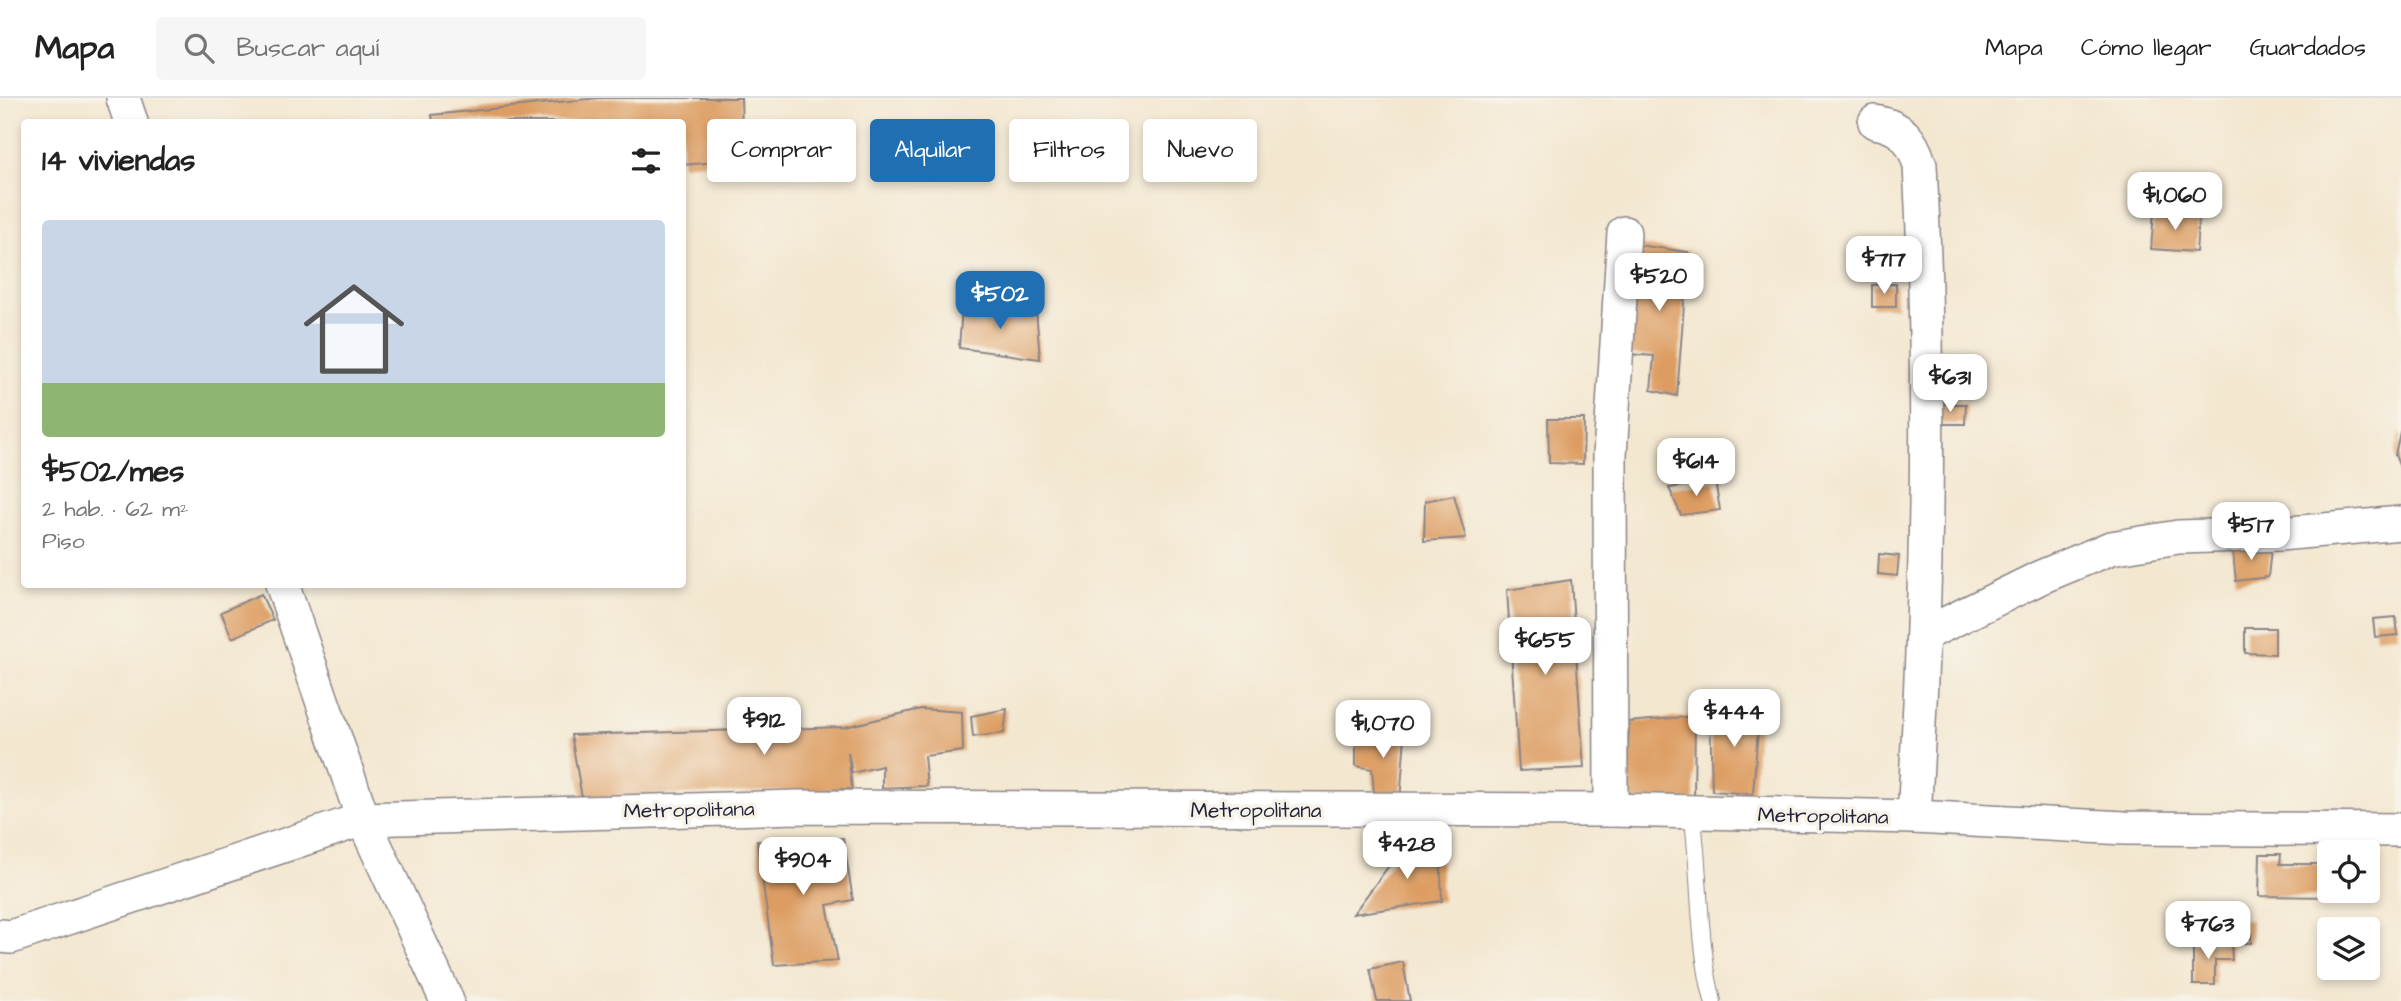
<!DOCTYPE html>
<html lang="es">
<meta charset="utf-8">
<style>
:root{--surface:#fff;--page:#f6f6f6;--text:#222;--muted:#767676;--line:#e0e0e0;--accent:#1f6fb2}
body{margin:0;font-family:"Architects Daughter",sans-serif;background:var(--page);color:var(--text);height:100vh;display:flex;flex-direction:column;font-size:26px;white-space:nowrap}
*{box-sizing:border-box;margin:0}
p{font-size:23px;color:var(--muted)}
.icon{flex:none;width:38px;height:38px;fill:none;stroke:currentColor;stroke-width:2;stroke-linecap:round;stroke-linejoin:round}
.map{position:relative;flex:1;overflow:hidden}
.sheet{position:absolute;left:21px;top:21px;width:665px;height:469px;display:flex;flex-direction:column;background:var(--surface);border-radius:7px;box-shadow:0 4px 10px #0003}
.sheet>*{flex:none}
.banner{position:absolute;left:707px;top:21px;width:665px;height:63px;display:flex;gap:14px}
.tools{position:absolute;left:2317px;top:742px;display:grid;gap:14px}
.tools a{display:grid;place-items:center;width:63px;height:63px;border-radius:7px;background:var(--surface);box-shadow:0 4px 10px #0003;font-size:35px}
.price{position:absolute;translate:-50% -60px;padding:0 16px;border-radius:14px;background:#fff;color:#222;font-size:23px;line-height:46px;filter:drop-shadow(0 2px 4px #0008)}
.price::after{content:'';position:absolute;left:50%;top:42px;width:21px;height:16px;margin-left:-10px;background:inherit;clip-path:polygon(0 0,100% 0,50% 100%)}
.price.current{background:var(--accent);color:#fff}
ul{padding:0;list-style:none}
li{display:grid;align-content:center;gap:14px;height:371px;padding:0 21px}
li span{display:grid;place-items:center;height:217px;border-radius:7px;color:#555}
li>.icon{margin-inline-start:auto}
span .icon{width:126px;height:126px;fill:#fffc;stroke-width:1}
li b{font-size:30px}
h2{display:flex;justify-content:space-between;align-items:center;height:84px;padding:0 21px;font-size:30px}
.chip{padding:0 24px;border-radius:7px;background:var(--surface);box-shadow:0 4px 10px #0003;font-size:24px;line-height:63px}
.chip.current{background:var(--accent);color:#fff}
header{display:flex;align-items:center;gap:42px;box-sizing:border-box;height:98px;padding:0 35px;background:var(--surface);border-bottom:2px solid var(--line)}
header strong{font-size:33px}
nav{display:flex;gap:38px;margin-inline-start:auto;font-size:24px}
.search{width:490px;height:63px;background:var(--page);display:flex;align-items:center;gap:18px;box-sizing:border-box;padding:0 24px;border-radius:7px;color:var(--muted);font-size:26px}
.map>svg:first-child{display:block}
</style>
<header>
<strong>Mapa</strong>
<div class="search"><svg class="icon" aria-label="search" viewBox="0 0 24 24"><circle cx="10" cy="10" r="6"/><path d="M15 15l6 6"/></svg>Buscar aquí</div>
<nav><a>Mapa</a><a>Cómo llegar</a><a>Guardados</a></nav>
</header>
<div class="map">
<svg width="2401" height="903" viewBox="0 0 2401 903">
<rect width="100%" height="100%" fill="#f7f3e8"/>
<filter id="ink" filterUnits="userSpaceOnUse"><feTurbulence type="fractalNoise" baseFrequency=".0143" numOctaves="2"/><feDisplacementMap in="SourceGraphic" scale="14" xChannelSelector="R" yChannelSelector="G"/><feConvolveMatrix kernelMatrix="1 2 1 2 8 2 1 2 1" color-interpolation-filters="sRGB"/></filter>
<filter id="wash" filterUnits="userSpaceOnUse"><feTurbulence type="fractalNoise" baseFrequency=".00686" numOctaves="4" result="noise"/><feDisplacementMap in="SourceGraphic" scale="28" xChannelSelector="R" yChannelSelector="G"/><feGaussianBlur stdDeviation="1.57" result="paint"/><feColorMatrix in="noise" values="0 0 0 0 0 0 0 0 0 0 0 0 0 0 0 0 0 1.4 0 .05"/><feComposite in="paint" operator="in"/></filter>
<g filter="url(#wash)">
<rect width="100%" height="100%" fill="#f3e7d0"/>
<g id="blocks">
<g fill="#dd9d62">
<path d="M598 0H741L743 62 682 67V24H433L432 17Z"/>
<path d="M2154 114 2199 117 2196 154 2151 151Z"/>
<path d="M1638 147 1688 154 1677 298 1651 292 1654 258 1628 256Z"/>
<path d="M1896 186V209H1872V187Z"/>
<path d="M962 209 1036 211 1040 261 959 250Z"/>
<path d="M1935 306H1966L1965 326H1935Z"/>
<path d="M1548 321H1584L1583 366 1549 365Z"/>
<path d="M2400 334H2401V372L2395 357Z"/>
<path d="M1715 383 1720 412 1681 417 1669 390Z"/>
<path d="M1454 397 1466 440 1424 443 1425 403Z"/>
<path d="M2232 446 2271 451 2268 479 2236 483Z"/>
<path d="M1879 456 1899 458 1897 478 1878 476Z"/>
<path d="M1571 482 1584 670 1519 673 1507 492Z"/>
<path d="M261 496 273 522 232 540 221 514Z"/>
<path d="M2396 519 2398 537 2375 539 2373 521Z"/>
<path d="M2245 530H2275V556L2245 555Z"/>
<path d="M1760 605 1753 696 1712 693 1710 614Z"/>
<path d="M921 611 962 614 963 653 924 658 927 688 882 690V668L852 675 848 654 852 691 582 700 571 637 845 629Z"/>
<path d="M1007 611 1004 635 973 639 971 618Z"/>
<path d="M1695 618 1694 702 1626 703 1629 624Z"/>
<path d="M1406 624 1400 704 1375 708 1372 671 1356 668V633Z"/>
<path d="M843 740 853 802 827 807 838 863 774 867 757 743 814 745Z"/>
<path d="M1440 747 1442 803 1353 816 1403 749Z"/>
<path d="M2260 756H2281L2280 766H2329L2331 799 2259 798Z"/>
<rect x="2231" y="822" width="20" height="23"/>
<path d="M2193 845H2231L2232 862H2215V887H2193Z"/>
<path d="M1403 864 1410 903H1377L1370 871Z"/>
</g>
</g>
</g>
<g filter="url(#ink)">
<use href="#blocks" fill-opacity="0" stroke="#8a8486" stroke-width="2"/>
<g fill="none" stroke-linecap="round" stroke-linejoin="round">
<g stroke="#8a8486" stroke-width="18">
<path id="service" d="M1692 715C1701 778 1697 842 1713 903"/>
</g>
<g stroke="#8a8486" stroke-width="36">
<g id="minor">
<path d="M123 0 131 24"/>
<path d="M1875 24C1902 29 1912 41 1920 67 1932 284 1927 502 1914 719"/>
<path d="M282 486 363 721 447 903"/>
<path d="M1925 536 2041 479 2111 450 2178 439 2279 436 2401 425"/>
<path d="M1611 712 1610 357 1624 135"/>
<path d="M0 838 11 839 363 721 796 709 1611 712 1914 719 2125 730 2401 732"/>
</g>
</g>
<use href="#service" stroke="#fff" stroke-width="16"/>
<use href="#minor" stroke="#fff" stroke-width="33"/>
</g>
</g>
<g text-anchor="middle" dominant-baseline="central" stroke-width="7" stroke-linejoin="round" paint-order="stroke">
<g font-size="21" fill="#22223b" stroke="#f7f3e8">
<text transform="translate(689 712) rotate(-1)">Metropolitana</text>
<text x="1256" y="712">Metropolitana</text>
<text transform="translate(1823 718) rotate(1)">Metropolitana</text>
</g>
</g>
</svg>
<div class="tools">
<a><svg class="icon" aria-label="locate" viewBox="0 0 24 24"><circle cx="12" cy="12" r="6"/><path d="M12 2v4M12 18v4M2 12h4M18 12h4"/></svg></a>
<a><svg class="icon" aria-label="layers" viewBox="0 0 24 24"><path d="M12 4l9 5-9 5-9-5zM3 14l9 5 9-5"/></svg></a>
</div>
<b class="price" style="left:2175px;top:134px">$1,060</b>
<b class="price" style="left:1884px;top:198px">$717</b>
<b class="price" style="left:1659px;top:215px">$520</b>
<b class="price current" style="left:1000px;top:233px">$502</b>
<b class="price" style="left:1950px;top:316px">$631</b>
<b class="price" style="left:1696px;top:400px">$614</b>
<b class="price" style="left:2251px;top:464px">$517</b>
<b class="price" style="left:1545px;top:579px">$655</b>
<b class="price" style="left:1734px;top:651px">$444</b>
<b class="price" style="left:764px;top:659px">$912</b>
<b class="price" style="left:1383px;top:662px">$1,070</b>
<b class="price" style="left:1407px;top:783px">$428</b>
<b class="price" style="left:803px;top:799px">$904</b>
<b class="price" style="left:2208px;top:863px">$763</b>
<div class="banner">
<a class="chip">Comprar</a>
<a class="chip current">Alquilar</a>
<a class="chip">Filtros</a>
<a class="chip">Nuevo</a>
</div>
<section class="sheet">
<h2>14 viviendas<svg class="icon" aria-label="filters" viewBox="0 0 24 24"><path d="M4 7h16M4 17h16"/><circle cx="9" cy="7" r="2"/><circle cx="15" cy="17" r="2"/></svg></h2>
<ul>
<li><span style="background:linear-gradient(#c9d6e8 75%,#8fb573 0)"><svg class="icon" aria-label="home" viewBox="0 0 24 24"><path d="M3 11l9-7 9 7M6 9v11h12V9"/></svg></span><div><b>$502/mes</b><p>2 hab. · 62 m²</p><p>Piso</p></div></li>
</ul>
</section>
</div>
